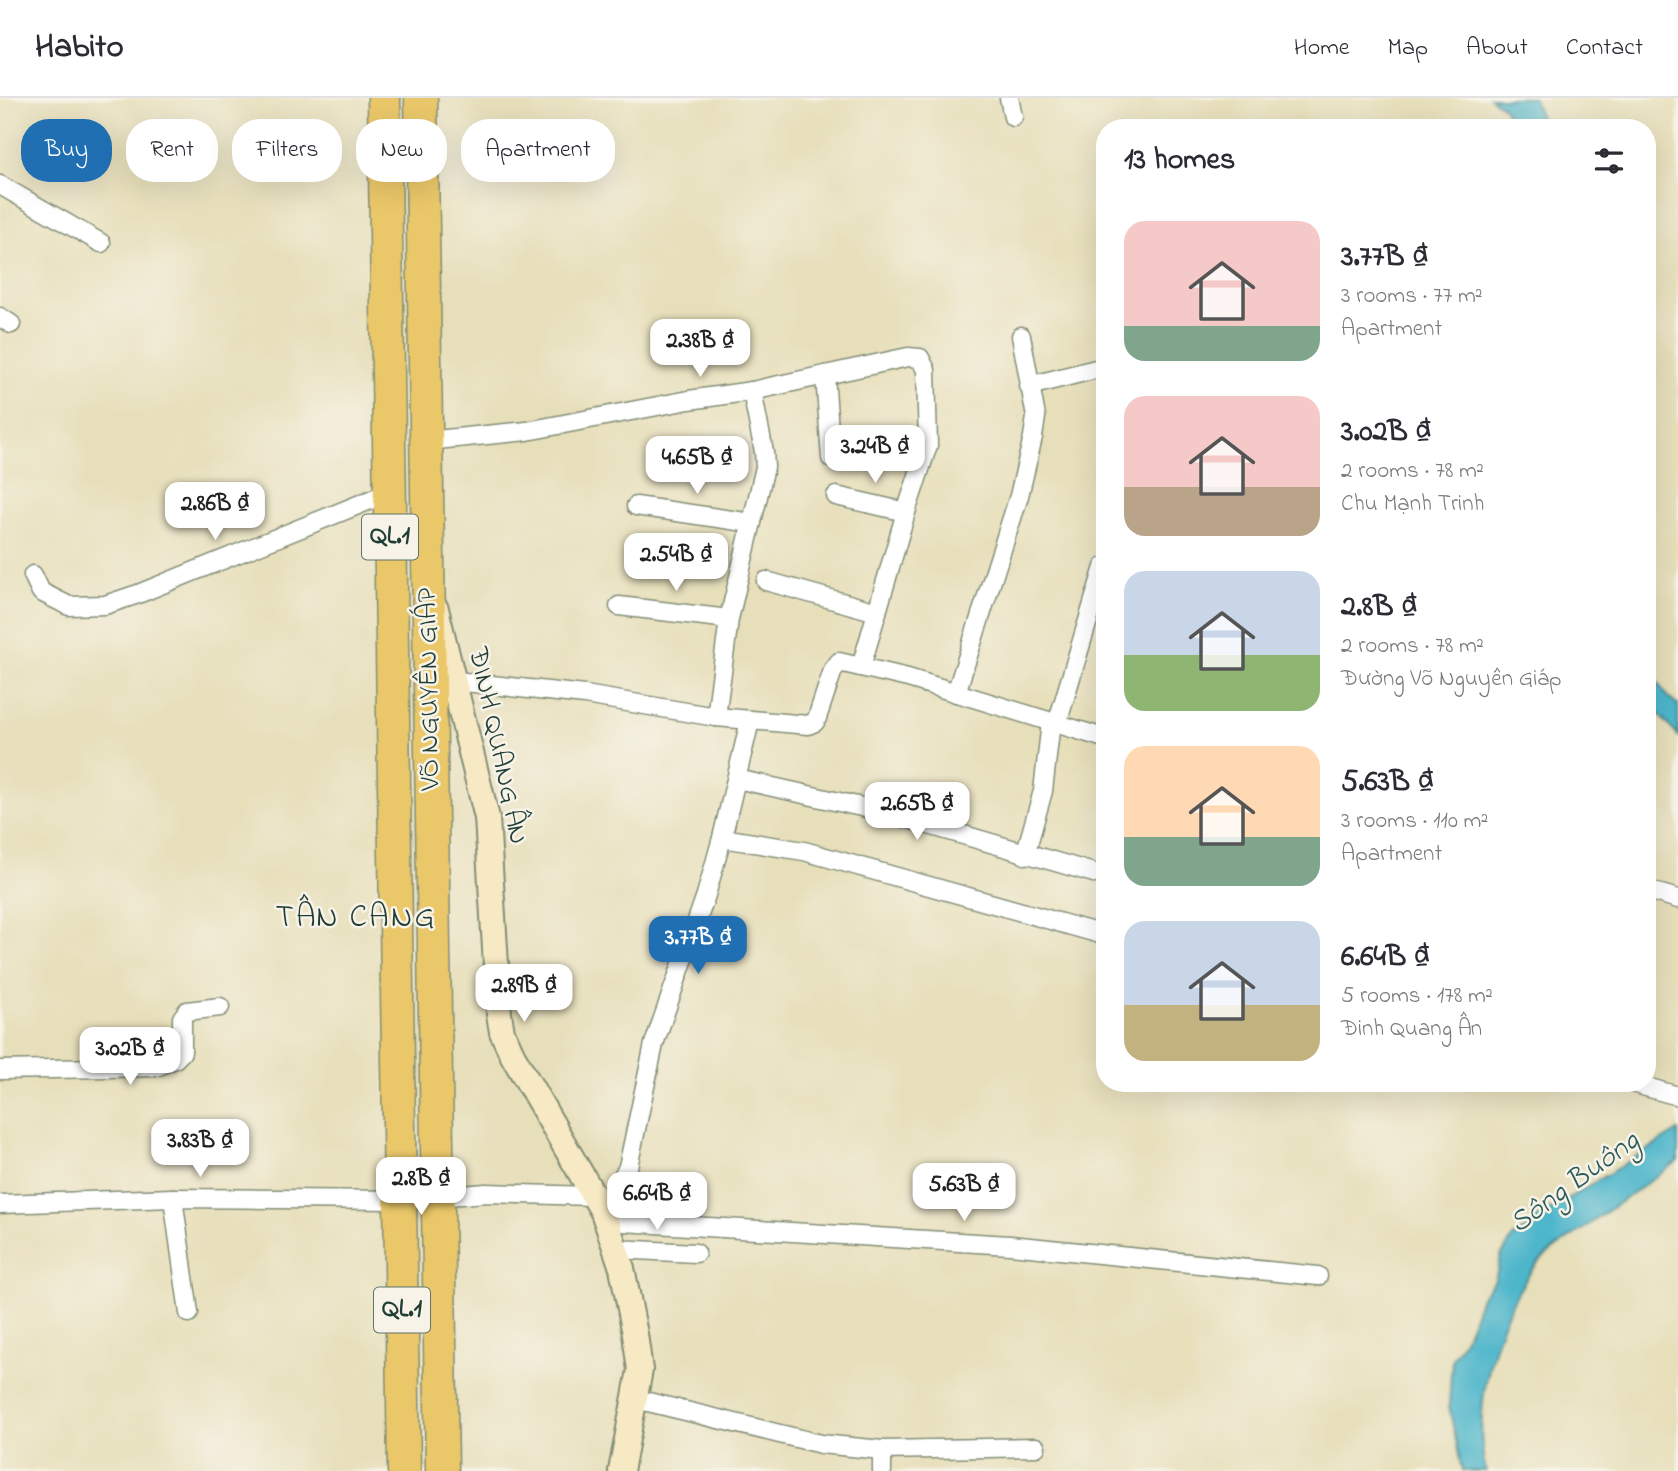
<!DOCTYPE html>
<meta charset="utf-8">
<style>
:root{--surface:#fff;--page:#f7f7f7;--text:#2b2b33;--muted:#7c7c81;--line:#e1e1e2;--accent:#1f6fb2}
body{margin:0;font-family:"Indie Flower",sans-serif;background:var(--page);color:var(--text);height:100vh;display:flex;flex-direction:column;font-size:26px;white-space:nowrap}
*{box-sizing:border-box;margin:0}
p{font-size:23px;color:var(--muted)}
.icon{flex:none;width:38px;height:38px;fill:none;stroke:currentColor;stroke-width:2;stroke-linecap:round;stroke-linejoin:round}
.map{position:relative;flex:1;overflow:hidden}
.side{position:absolute;left:1096px;top:21px;width:560px;height:973px;display:flex;flex-direction:column;background:var(--surface);border-radius:28px;box-shadow:0 7px 28px #0002}
.side>*{flex:none}
.hud{position:absolute;left:21px;top:21px;width:665px;height:63px;display:flex;gap:14px}
.price{position:absolute;translate:-50% -60px;padding:0 16px;border-radius:14px;background:#fff;color:#222;font-size:23px;line-height:46px;filter:drop-shadow(0 2px 4px #0008)}
.price::after{content:'';position:absolute;left:50%;top:42px;width:21px;height:16px;margin-left:-10px;background:inherit;clip-path:polygon(0 0,100% 0,50% 100%)}
.price.selected{background:var(--accent);color:#fff}
ul{padding:0;list-style:none}
li{display:flex;align-items:center;gap:21px;height:175px;padding:0 28px}
li span{display:grid;place-items:center;flex:none;width:196px;height:140px;border-radius:21px;color:#555}
li>.icon{margin-inline-start:auto}
span .icon{width:84px;height:84px;fill:#fffc;stroke-width:1}
li b{font-size:30px}
h2{display:flex;justify-content:space-between;align-items:center;height:84px;padding:0 28px;font-size:30px}
.pill{padding:0 24px;border-radius:28px;background:var(--surface);box-shadow:0 7px 28px #0002;font-size:24px;line-height:63px}
.pill.selected{background:var(--accent);color:#fff}
header{display:flex;align-items:center;gap:42px;box-sizing:border-box;height:98px;padding:0 35px;background:var(--surface);border-bottom:2px solid var(--line)}
header strong{font-size:33px}
nav{display:flex;gap:38px;margin-inline-start:auto;font-size:24px}
.map>svg:first-child{display:block}
</style>
<header>
<strong>Habito</strong>
<nav><a>Home</a><a>Map</a><a>About</a><a>Contact</a></nav>
</header>
<div class="map">
<svg width="1678" height="1373" viewBox="0 0 1678 1373">
<rect width="100%" height="100%" fill="#f7f3e8"/>
<filter id="ink" filterUnits="userSpaceOnUse"><feTurbulence type="fractalNoise" baseFrequency=".0143" numOctaves="2"/><feDisplacementMap in="SourceGraphic" scale="14" xChannelSelector="R" yChannelSelector="G"/><feConvolveMatrix kernelMatrix="1 2 1 2 8 2 1 2 1" color-interpolation-filters="sRGB"/></filter>
<filter id="wash" filterUnits="userSpaceOnUse"><feTurbulence type="fractalNoise" baseFrequency=".00686" numOctaves="4" result="noise"/><feDisplacementMap in="SourceGraphic" scale="28" xChannelSelector="R" yChannelSelector="G"/><feGaussianBlur stdDeviation="1.57" result="paint"/><feColorMatrix in="noise" values="0 0 0 0 0 0 0 0 0 0 0 0 0 0 0 0 0 1.4 0 .05"/><feComposite in="paint" operator="in"/></filter>
<g filter="url(#wash)">
<rect width="100%" height="100%" fill="#e7dfba"/>
<g fill="#4db6cb" stroke="#367a80" stroke-width="2">
<path d="M1490 0H1534L1543 30H1516L1503 9Z"/>
<path d="M1647 570 1668 599 1678 607V638L1654 611H1647Z"/>
<path d="M1678 1033V1063C1646 1086 1614 1108 1583 1131 1567 1142 1544 1155 1533 1171 1495 1223 1471 1310 1486 1373H1462L1449 1308 1452 1261 1467 1236 1481 1199 1495 1182 1501 1158 1513 1139 1528 1130 1541 1117Z"/>
</g>
</g>
<g filter="url(#ink)">
<g fill="none" stroke-linecap="round" stroke-linejoin="round">
<g stroke="#838e77" stroke-width="21">
<g id="street">
<path d="M1009 0 1013 19"/>
<path d="M0 87 101 145"/>
<path d="M0 219 11 226"/>
<path d="M825 277 831 360"/>
<path d="M1029 288 1104 269"/>
<path d="M426 343 527 333 689 302 752 293 908 259 920 260 926 272 928 347 906 414 861 569"/>
<path d="M836 398 906 414"/>
<path d="M636 408 752 425"/>
<path d="M33 477 41 494 69 508 105 507 138 496 390 394"/>
<path d="M766 483 877 514"/>
<path d="M619 508 729 521"/>
<path d="M455 583 585 597 716 619 808 627 815 624 817 620 833 572 839 564 908 580 1104 640"/>
<path d="M956 595 1019 398 1033 339 1036 319 1021 238"/>
<path d="M716 619 729 521 765 369 764 354 752 293"/>
<path d="M1057 626 1104 469"/>
<path d="M737 681 888 715 1104 778"/>
<path d="M722 740 804 753 1104 837"/>
<path d="M1025 757 1043 693 1051 624"/>
<path d="M1647 792 1678 801"/>
<path d="M0 972 156 969 175 961 182 954V920L187 913 220 909"/>
<path d="M1632 985 1678 998"/>
<path d="M173 1100 189 1215"/>
<path d="M0 1106 173 1100 400 1102 486 1095 594 1098"/>
<path d="M603 1114 628 1069 654 946 706 797 722 740 750 623"/>
<path d="M606 1123 1010 1147 1318 1178"/>
<path d="M616 1151 696 1155"/>
<path d="M636 1301 821 1346 882 1352 1036 1349"/>
<path d="M882 1373V1352"/>
</g>
</g>
<g stroke="#838e77" stroke-width="28">
<path id="secondary" d="M436 511 487 720 499 916 502 934 513 958 603 1114 622 1170 635 1236 640 1272 621 1373"/>
</g>
<g stroke="#838e77" stroke-width="35">
<g id="highway">
<path d="M384 0 404 1373"/>
<path d="M421 0 442 1373"/>
</g>
</g>
<use href="#street" stroke="#fff" stroke-width="18"/>
<use href="#secondary" stroke="#f7e9c3" stroke-width="24"/>
<use href="#highway" stroke="#eac769" stroke-width="32"/>
</g>
</g>
<g text-anchor="middle" dominant-baseline="central" stroke-width="5" stroke-linejoin="round" paint-order="stroke">
<g fill="#f7f3e8" stroke="#60746a" stroke-width="2">
<rect x="362" y="416.5" width="56" height="45" rx="5"/>
<rect x="374" y="1189.5" width="56" height="45" rx="5"/>
</g>
<g font-size="26" font-weight="bold" fill="#1f3d34">
<text x="390" y="439">QL.1</text>
<text x="402" y="1212">QL.1</text>
</g>
<g font-size="28" fill="#1f3d34" stroke="#f7f3e8">
<text transform="translate(430 591) rotate(-91)">VÕ NGUYÊN GIÁP</text>
<text transform="translate(497 648) rotate(78)">ĐINH QUANG ÂN</text>
</g>
<g font-size="30" font-style="italic" fill="#2a5b5a" stroke="#f7f3e8">
<text transform="translate(1575 1085) rotate(-36)">Sông Buông</text>
</g>
<g font-size="32" letter-spacing="2" fill="#1f3d34" stroke="#f7f3e8">
<text x="356" y="820">TÂN CANG</text>
</g>
</g>
</svg>
<b class="price" style="left:700px;top:281px">2.38B ₫</b>
<b class="price" style="left:875px;top:387px">3.24B ₫</b>
<b class="price" style="left:697px;top:398px">4.65B ₫</b>
<b class="price" style="left:215px;top:444px">2.86B ₫</b>
<b class="price" style="left:676px;top:495px">2.54B ₫</b>
<b class="price" style="left:917px;top:744px">2.65B ₫</b>
<b class="price selected" style="left:698px;top:878px">3.77B ₫</b>
<b class="price" style="left:524px;top:926px">2.89B ₫</b>
<b class="price" style="left:130px;top:989px">3.02B ₫</b>
<b class="price" style="left:200px;top:1081px">3.83B ₫</b>
<b class="price" style="left:421px;top:1119px">2.8B ₫</b>
<b class="price" style="left:964px;top:1125px">5.63B ₫</b>
<b class="price" style="left:657px;top:1134px">6.64B ₫</b>
<div class="hud">
<a class="pill selected">Buy</a>
<a class="pill">Rent</a>
<a class="pill">Filters</a>
<a class="pill">New</a>
<a class="pill">Apartment</a>
</div>
<section class="side">
<h2>13 homes<svg class="icon" aria-label="filters" viewBox="0 0 24 24"><path d="M4 7h16M4 17h16"/><circle cx="9" cy="7" r="2"/><circle cx="15" cy="17" r="2"/></svg></h2>
<ul>
<li><span style="background:linear-gradient(#f6c9c9 75%,#7fa58c 0)"><svg class="icon" aria-label="home" viewBox="0 0 24 24"><path d="M3 11l9-7 9 7M6 9v11h12V9"/></svg></span><div><b>3.77B ₫</b><p>3 rooms · 77 m²</p><p>Apartment</p></div></li>
<li><span style="background:linear-gradient(#f6c9c9 65%,#b9a48a 0)"><svg class="icon" aria-label="home" viewBox="0 0 24 24"><path d="M3 11l9-7 9 7M6 9v11h12V9"/></svg></span><div><b>3.02B ₫</b><p>2 rooms · 78 m²</p><p>Chu Mạnh Trinh</p></div></li>
<li><span style="background:linear-gradient(#c9d6e8 60%,#8fb573 0)"><svg class="icon" aria-label="home" viewBox="0 0 24 24"><path d="M3 11l9-7 9 7M6 9v11h12V9"/></svg></span><div><b>2.8B ₫</b><p>2 rooms · 78 m²</p><p>Đường Võ Nguyên Giáp</p></div></li>
<li><span style="background:linear-gradient(#ffd9b3 65%,#7fa58c 0)"><svg class="icon" aria-label="home" viewBox="0 0 24 24"><path d="M3 11l9-7 9 7M6 9v11h12V9"/></svg></span><div><b>5.63B ₫</b><p>3 rooms · 110 m²</p><p>Apartment</p></div></li>
<li><span style="background:linear-gradient(#c9d6e8 60%,#c2b280 0)"><svg class="icon" aria-label="home" viewBox="0 0 24 24"><path d="M3 11l9-7 9 7M6 9v11h12V9"/></svg></span><div><b>6.64B ₫</b><p>5 rooms · 178 m²</p><p>Đinh Quang Ân</p></div></li>
</ul>
</section>
</div>
